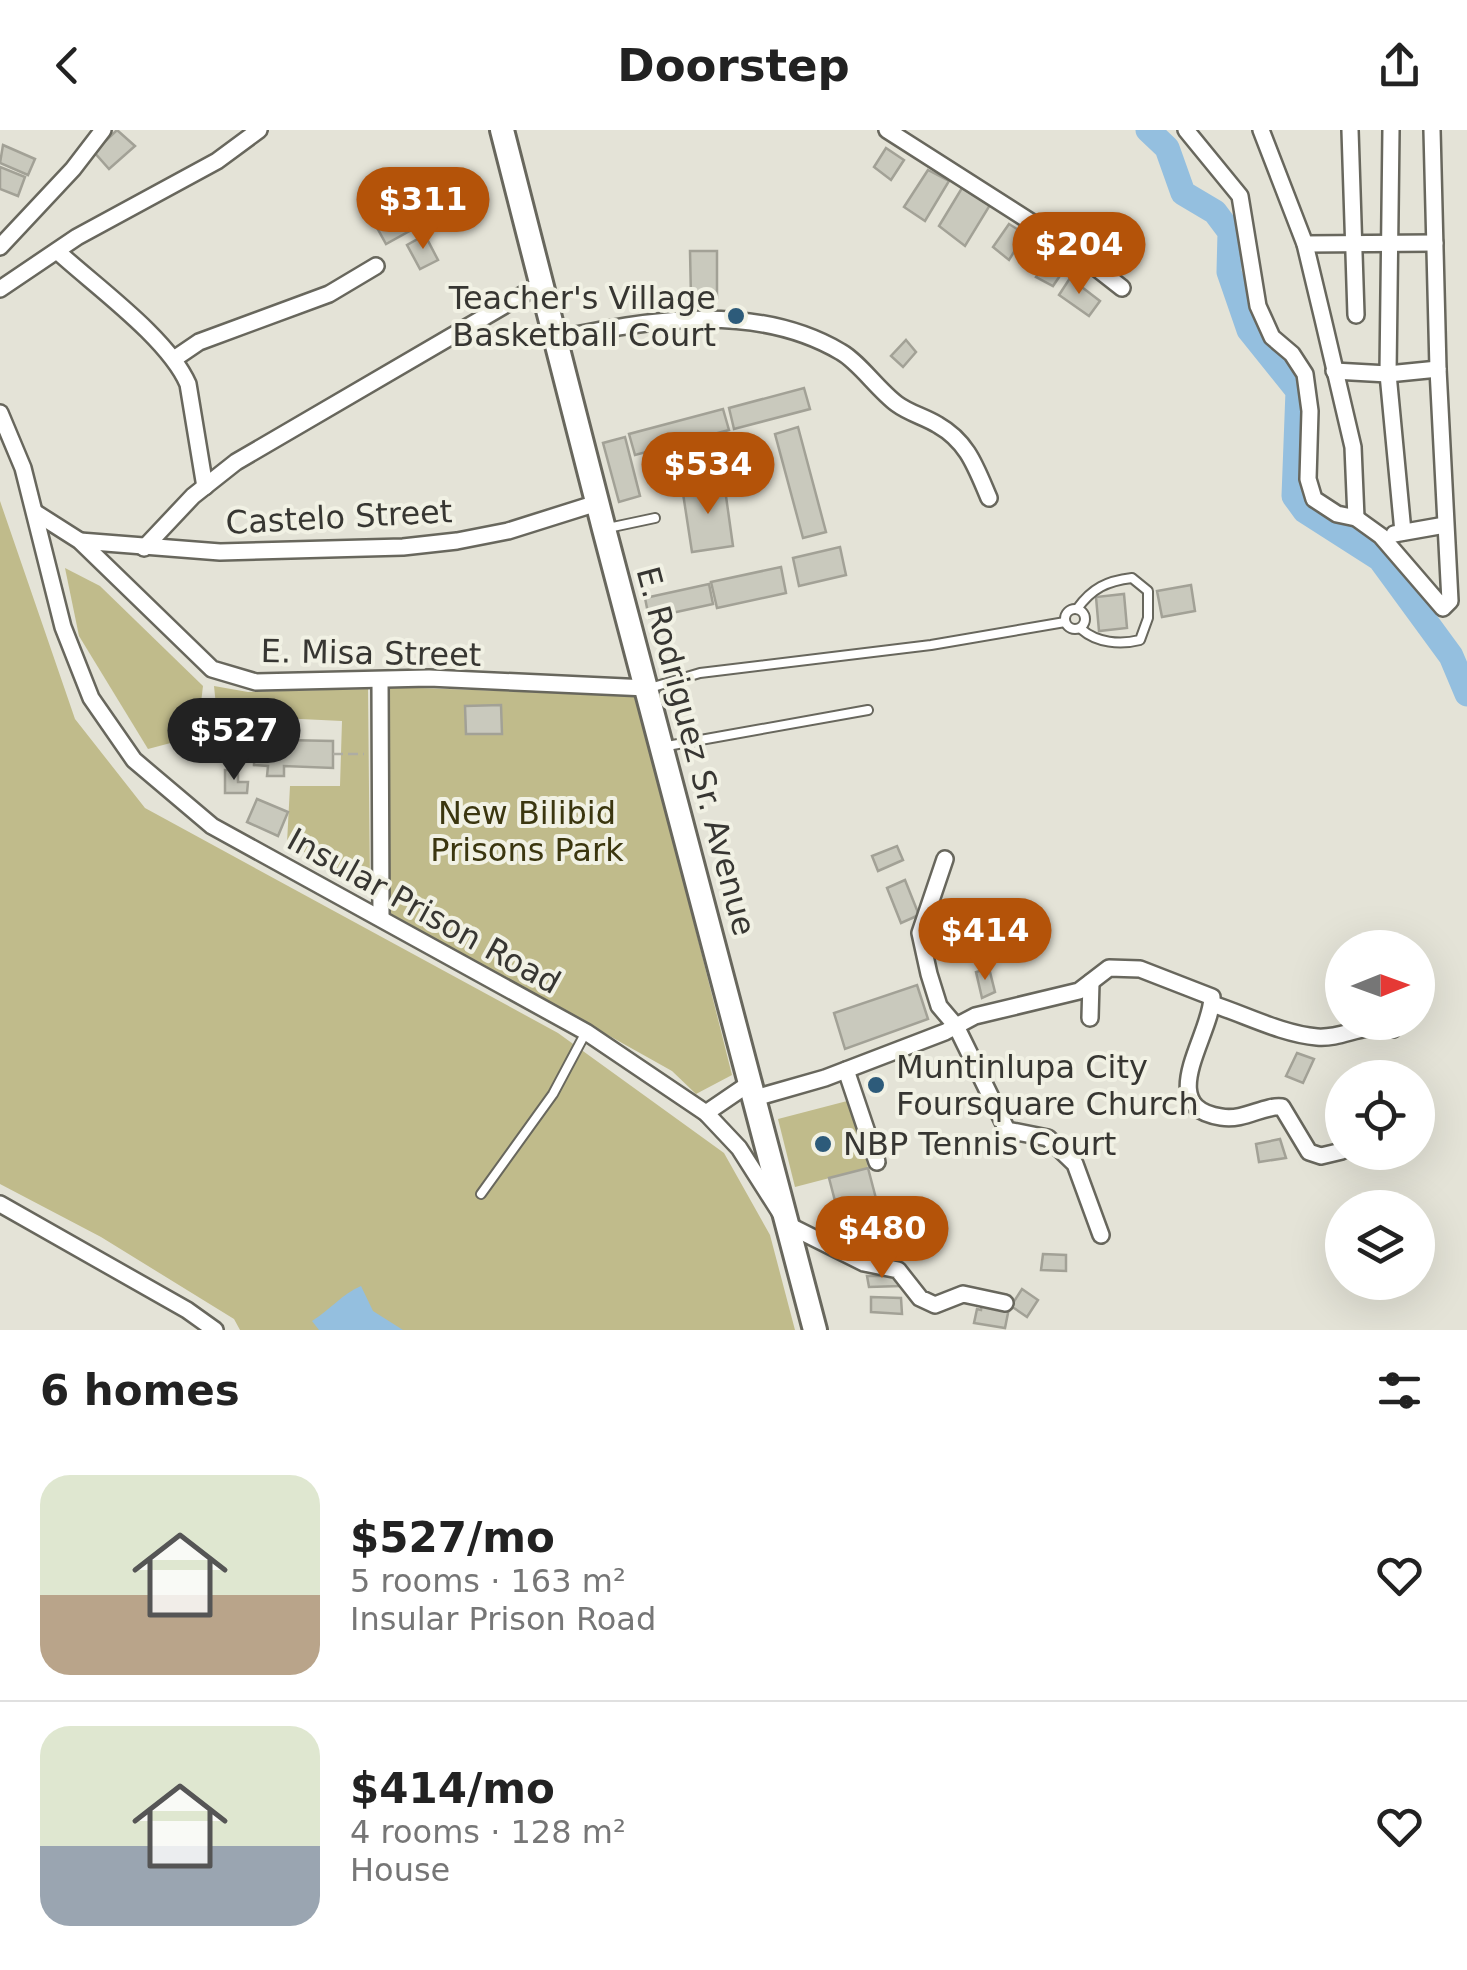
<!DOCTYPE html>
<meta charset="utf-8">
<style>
:root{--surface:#fff;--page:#f2f2f2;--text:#222;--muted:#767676;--line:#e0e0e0;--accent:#b45309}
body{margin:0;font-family:"DejaVu Sans",sans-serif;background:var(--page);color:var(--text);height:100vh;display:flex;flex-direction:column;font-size:38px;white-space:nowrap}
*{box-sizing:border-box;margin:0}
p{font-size:32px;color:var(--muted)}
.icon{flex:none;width:55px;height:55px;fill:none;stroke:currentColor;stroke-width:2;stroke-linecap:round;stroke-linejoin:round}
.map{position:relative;height:1200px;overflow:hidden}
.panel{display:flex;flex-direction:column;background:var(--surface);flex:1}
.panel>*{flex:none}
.needle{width:65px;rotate:89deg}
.buttons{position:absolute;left:1325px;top:800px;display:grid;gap:20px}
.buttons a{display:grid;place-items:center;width:110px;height:110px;border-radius:50%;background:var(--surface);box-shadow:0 10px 40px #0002;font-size:50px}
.price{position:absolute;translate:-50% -85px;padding:0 22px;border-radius:35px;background:var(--accent);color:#fff;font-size:32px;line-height:65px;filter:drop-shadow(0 2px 5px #0008)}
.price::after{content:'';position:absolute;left:50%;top:60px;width:30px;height:22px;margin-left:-15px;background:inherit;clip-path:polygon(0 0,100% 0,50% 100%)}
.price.current{background:#222;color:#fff}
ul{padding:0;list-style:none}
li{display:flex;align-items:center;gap:30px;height:250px;padding:0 40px}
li+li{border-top:2px solid var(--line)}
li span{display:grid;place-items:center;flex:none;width:280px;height:200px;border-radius:30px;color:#555}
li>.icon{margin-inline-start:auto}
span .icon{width:120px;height:120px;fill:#fffc;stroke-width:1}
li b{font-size:42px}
h2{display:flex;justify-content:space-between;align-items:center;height:120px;padding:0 40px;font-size:42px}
header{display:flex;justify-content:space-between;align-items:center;height:130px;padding:0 40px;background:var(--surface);font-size:45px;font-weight:700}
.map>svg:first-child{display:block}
</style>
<header><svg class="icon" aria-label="back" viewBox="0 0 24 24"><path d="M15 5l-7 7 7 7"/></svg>Doorstep<svg class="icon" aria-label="share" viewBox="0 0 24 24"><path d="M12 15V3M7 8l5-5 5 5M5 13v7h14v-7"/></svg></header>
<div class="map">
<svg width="1467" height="1200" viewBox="0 0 1467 1200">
<rect width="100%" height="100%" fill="#e4e3d7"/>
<g fill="#c0bb8b">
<path d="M0 371 75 589 145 678 558 903 724 1023 770 1105 795 1200H240L234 1189 101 1107 0 1054Z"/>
<path d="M65 438 100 456 203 556 197 606 148 619 79 506Z"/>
<path d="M214 556 248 562 368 559 370 758 287 713 290 656H340L342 591 217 585Z"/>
<path d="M390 557 637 566 732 945 696 964 672 941 390 783Z"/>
<path d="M851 970 868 1038 795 1057 778 989Z"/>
</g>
<path fill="#94bfdf" d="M361 1156 373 1181 403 1200H319L312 1191C331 1179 341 1165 361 1156Z"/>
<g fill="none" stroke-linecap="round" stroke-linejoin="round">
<path stroke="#94bfdf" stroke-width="25" d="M1148 0 1167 18 1183 63 1215 82 1230 102 1229 142 1249 200 1298 261 1294 366 1305 381 1380 429 1451 526 1467 564"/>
</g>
<g fill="#c9c9bd" stroke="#a2a196" stroke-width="2.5">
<path d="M117 0 135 16 109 39 94 22Z"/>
<path d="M3 15 35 29 28 45 0 33Z"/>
<path d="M886 18 904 30 891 50 874 37Z"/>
<path d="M0 37 25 47 18 66 0 59Z"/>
<path d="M928 40 949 51 925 91 904 77Z"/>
<path d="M962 58 990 75 965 116 939 96Z"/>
<path d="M413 73 424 93 386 114 375 94Z"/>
<path d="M1009 94 1025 104 1009 130 993 117Z"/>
<path d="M425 105 438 130 420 139 407 115Z"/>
<path d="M1055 119 1072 128 1053 156 1036 147Z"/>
<path d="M690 121H717V168H691Z"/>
<path d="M1070 148 1100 171 1089 186 1059 165Z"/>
<path d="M906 210 916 222 903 237 891 226Z"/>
<path d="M804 258 810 279 734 299 729 278Z"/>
<path d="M723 279 729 300 635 325 629 304Z"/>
<path d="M798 297 826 402 803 408 775 304Z"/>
<path d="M625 307 640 366 619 372 603 313Z"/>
<path d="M713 335 714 350 689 351 688 337Z"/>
<path d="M724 352 733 416 692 422 682 357Z"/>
<path d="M840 417 846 445 799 456 793 428Z"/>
<path d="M781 437 786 463 717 478 711 452Z"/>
<path d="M709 454 713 474 649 488 645 468Z"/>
<path d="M1191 455 1195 481 1162 487 1157 461Z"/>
<path d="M1124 464 1127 498 1099 501 1096 467Z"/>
<path d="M501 575 502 604H466L465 576Z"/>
<path d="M269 602H286L285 610 333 611V638L284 636V646H267L268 636 254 635 255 609H268Z"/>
<path d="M225 640H238V652H248L247 663H225Z"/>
<path d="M257 669 288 682 278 706 247 692Z"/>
<path d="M897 716 903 730 878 741 872 726Z"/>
<path d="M905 750 919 785 901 793 887 758Z"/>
<path d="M989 838 995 862 982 868 976 842Z"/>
<path d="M917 855 928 889 845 919 834 883Z"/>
<path d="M1297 923 1314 929 1303 953 1286 946Z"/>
<path d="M1280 1009 1286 1028 1259 1032 1256 1014Z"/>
<path d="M868 1038 879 1080 840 1090 829 1048Z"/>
<path d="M1043 1124 1066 1125V1141L1041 1140Z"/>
<path d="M867 1146H894L900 1156 869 1157Z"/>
<path d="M1022 1159 1038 1170 1027 1187 1011 1176Z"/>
<path d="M871 1167 901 1168 902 1184 871 1182Z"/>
<path d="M982 1173 1009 1178 1005 1198 974 1193 977 1179 981 1180Z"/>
</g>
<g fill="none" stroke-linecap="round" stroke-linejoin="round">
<g stroke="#68675d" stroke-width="12">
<g id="lane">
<path d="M608 398 655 388"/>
<circle cx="1075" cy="489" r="10"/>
<path d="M1077 479C1092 458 1107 451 1132 448L1148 461V488L1140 510C1120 515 1097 513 1081 499"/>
<path d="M650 558 700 543 931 515 1065 492"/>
<path d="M667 616 868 580"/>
<path d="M481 1064 553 964 586 902"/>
</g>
</g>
<g stroke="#68675d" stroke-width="20">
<g id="street">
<path d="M887 0 1067 115 1122 158"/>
<path d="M1186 0 1240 66 1258 176 1272 207 1292 224 1305 244 1310 281 1308 349 1314 369 1337 384 1356 388 1381 406 1443 478 1450 471 1438 239 1432 0"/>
<path d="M1261 0 1305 114 1323 189 1353 317 1356 388"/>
<path d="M1350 0 1356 185"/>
<path d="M1391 0 1388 244 1403 402"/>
<path d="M1305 114 1435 113"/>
<path d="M0 117 73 39 103 0"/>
<path d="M57 121C95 156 168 208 188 254L205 357"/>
<path d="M0 159 77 107 217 31 259 0"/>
<path d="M556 209C647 190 755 171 841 222 859 232 878 260 897 274 909 283 925 287 938 295 968 312 976 338 989 368"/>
<path d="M174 229 199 212 329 164 376 136"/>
<path d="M1334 241 1388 244 1438 239"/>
<path d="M0 283 23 338 63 497 91 568 134 630 212 696 586 902 706 983 739 1018 788 1095 864 1133 898 1140 920 1168 935 1175 963 1164 1005 1173"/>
<path d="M36 383 80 411 212 539 256 552 429 548 647 558"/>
<path d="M1394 404 1445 395"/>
<path d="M80 411 220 422 403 417 457 411 508 401 597 373"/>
<path d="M144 418 193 366 236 332 541 154"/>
<path d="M380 550 381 787"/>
<path d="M945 729 920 803 929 844 939 876 956 896 1007 1000 1048 1008 1075 1034 1101 1105"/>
<path d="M1212 874C1246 885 1282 904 1317 907 1346 909 1360 892 1393 899"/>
<path d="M1090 888 1091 852"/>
<path d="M846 940 877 1032"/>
<path d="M755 968 825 948 945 902 975 886 1079 861 1109 838 1140 839 1212 867C1212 905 1153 977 1221 987 1245 991 1263 975 1282 977L1309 1022 1321 1026 1342 1021"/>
<path d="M706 983 750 953"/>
<path d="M0 1074 187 1180 215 1200"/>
</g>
</g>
<g stroke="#68675d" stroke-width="28">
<path id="secondary" d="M502 0 604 399 815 1200"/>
</g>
<path stroke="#aeada3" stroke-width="2.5" stroke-dasharray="10 5" stroke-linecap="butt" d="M333 624H364"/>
<use href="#lane" stroke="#fff" stroke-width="8"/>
<use href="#street" stroke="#fff" stroke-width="15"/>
<use href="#secondary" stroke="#fff" stroke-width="22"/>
</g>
<g fill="#2d5b7a" stroke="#f1f1e4" stroke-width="4">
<circle cx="736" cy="186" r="10"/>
<circle cx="876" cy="955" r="10"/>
<circle cx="823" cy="1014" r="10"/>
</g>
<g text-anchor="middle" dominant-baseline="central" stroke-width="8" stroke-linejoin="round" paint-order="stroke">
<g font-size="32" fill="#373632" stroke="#f1f1e4" text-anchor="start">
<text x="716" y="168" text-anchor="end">Teacher's Village<tspan x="716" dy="37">Basketball Court</tspan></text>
<text x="896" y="937">Muntinlupa City<tspan x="896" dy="37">Foursquare Church</tspan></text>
<text x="843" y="1014">NBP Tennis Court</text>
</g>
<g font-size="32" fill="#373632" stroke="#f1f1e4">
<text transform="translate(339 387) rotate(-3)">Castelo Street</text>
<text transform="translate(371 523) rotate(1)">E. Misa Street</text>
<text transform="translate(696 621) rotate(75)">E. Rodriguez Sr. Avenue</text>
<text transform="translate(424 781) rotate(29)">Insular Prison Road</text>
</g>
<g font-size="32" fill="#3b360f" stroke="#f1f1e4">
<text x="527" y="683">New Bilibid<tspan x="527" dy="37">Prisons Park</tspan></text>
</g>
</g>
</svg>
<div class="buttons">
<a><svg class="needle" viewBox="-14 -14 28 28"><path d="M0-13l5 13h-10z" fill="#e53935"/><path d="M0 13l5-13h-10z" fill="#767676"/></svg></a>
<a><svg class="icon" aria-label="locate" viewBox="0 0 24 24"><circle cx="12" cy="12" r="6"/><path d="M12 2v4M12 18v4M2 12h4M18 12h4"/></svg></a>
<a><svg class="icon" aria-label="layers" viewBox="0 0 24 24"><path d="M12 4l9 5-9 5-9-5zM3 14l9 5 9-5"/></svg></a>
</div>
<b class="price" style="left:423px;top:122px">$311</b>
<b class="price" style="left:1079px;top:167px">$204</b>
<b class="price" style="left:708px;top:387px">$534</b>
<b class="price current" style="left:234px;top:653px">$527</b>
<b class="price" style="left:985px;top:853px">$414</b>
<b class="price" style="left:882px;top:1151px">$480</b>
</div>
<section class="panel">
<h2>6 homes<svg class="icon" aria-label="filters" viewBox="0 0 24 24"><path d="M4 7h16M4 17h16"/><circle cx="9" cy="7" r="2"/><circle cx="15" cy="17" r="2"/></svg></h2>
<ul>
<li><span style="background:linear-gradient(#dfe7d0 60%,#b9a48a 0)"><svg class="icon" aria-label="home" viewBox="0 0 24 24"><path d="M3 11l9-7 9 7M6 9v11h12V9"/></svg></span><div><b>$527/mo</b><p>5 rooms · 163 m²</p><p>Insular Prison Road</p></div><svg class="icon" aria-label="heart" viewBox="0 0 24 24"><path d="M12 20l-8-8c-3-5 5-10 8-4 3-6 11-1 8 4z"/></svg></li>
<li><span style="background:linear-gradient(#dfe7d0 60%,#9aa5b1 0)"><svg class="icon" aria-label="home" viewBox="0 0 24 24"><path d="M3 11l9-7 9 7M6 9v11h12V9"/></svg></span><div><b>$414/mo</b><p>4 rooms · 128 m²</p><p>House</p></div><svg class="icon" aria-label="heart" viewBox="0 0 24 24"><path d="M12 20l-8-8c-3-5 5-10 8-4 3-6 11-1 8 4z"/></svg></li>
</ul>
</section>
